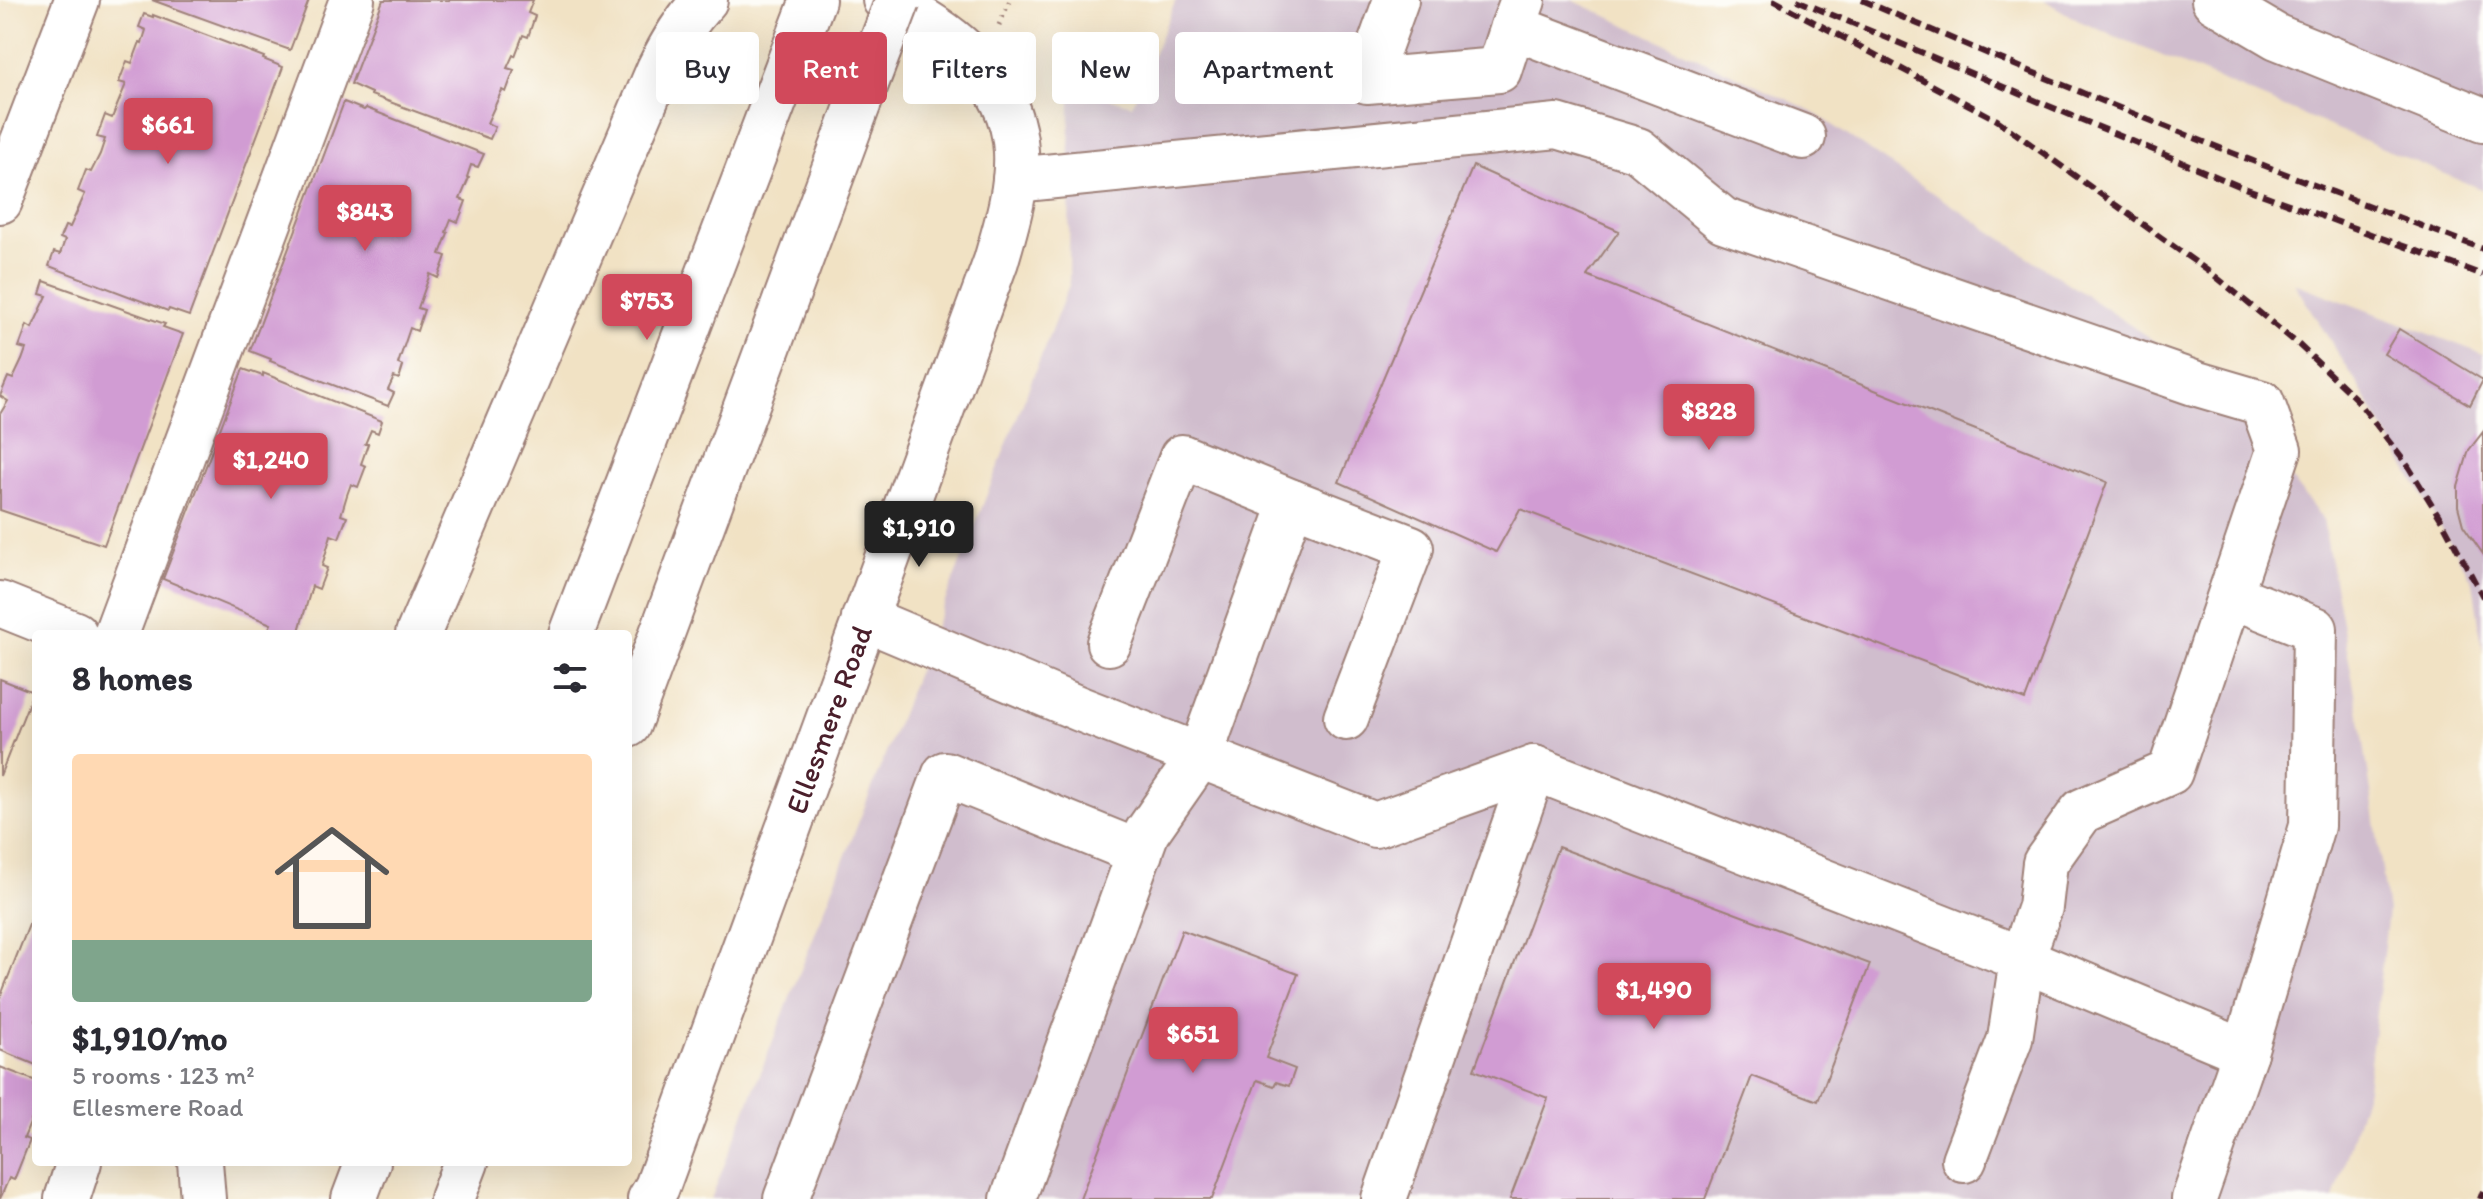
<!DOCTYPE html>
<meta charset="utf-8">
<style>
:root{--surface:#fff;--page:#f2f2f3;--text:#2b2b33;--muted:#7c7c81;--accent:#d1495b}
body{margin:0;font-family:Itim,sans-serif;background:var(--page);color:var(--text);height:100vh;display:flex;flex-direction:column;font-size:30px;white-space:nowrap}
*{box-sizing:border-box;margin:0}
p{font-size:26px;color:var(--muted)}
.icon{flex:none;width:44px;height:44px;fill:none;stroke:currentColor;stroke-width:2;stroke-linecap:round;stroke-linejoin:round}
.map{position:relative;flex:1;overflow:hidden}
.drawer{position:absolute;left:32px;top:630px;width:600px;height:536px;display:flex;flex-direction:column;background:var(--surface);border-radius:8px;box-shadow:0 8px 32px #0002}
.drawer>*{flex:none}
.banner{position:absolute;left:656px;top:32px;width:760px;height:72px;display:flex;gap:16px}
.price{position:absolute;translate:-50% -68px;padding:0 18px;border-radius:8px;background:var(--accent);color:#fff;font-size:26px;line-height:52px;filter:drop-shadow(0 2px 4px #0008)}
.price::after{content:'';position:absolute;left:50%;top:48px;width:24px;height:18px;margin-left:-12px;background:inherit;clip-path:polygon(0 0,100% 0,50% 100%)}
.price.current{background:#222;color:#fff}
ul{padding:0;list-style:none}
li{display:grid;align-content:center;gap:16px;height:424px;padding:0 40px}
li span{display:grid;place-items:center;height:248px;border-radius:8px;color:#555}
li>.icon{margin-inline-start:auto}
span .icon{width:144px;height:144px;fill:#fffc;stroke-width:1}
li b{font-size:34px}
h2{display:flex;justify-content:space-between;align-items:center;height:96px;padding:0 40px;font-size:34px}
.chip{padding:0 28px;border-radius:8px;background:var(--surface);box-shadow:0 8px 32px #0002;font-size:28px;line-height:72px}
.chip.current{background:var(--accent);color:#fff}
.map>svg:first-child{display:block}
</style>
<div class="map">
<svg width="2483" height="1199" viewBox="0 0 2483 1199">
<rect width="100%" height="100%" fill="#fdfcf7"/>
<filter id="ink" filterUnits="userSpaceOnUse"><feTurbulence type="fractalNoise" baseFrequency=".0125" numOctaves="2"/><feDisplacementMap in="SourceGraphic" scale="16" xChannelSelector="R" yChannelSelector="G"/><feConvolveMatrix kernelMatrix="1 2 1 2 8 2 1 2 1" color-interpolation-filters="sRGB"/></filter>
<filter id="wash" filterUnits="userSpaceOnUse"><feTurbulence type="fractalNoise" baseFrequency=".006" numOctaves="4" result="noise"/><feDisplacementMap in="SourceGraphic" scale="32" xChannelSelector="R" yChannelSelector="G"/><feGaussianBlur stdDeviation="1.8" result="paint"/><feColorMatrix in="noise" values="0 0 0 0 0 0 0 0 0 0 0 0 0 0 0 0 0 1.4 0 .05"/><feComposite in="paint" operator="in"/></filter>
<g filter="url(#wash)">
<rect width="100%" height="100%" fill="#f1e2c4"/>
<g fill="#d0bdcd">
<path d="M1176 0H1572L1808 109 2218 384 2323 520 2363 736 2388 912 2367 1088 2334 1199H711L1069 285 1070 88 1132 105Z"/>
<path d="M2044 0H2483V190L2079 21Z"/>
<path d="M2294 283 2483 354V653L2473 582 2355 380Z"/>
</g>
<g id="blocks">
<g fill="#d19cd3">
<path d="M152 0H309L290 50Z"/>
<path d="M383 0H533L528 13 535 16 528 37 523 35 515 56 513 55 507 68 514 70 506 92 502 90 487 123 495 127 490 139 371 95V93L351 84Z"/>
<path d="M144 14 153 17V15L264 57 263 59 283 67 189 316 169 309 168 311 49 266 54 252 60 254 65 240 60 238 65 226 70 227 85 194 78 191 86 170 91 172 100 154 105 139 97 137 105 115 112 118 126 84 119 82 127 61 132 63 140 42 142 43 146 30 139 27Z"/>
<path d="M344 102 364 110 366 108 484 154 478 167 471 165 467 177 469 178 460 199 466 201 458 222 451 219 446 232 448 233 440 254 446 256 438 278 430 274 418 308 424 310 417 331 410 328 398 364 403 366 399 379 394 377 388 390 394 393 388 406 270 361 271 359 250 351Z"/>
<path d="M1473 166 1619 231 1587 276 2107 482 2025 700 1520 509 1496 552 1339 482Z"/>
<path d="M44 281 165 324 163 327 183 334 104 545 0 510V414L8 401 0 396 8 377 13 379 22 360 26 349 19 347 27 325 32 328 47 296 40 294Z"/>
<path d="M2399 329 2483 380 2470 405 2384 354Z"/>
<path d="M243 369 263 376V373L382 421 378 433 371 430 365 444H368L361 464 366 466 358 487 351 484 347 495 341 515 347 517 339 538 331 535 322 566 327 568 319 589 312 586 299 631 292 634H277L268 631 271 624 163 579Z"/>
<path d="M2483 432V554L2463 525 2458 506V487L2469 450Z"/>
<path d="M0 679 33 692 0 776Z"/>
<path d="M1558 847 1870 964 1818 1101 1752 1076 1705 1199H1510L1548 1098 1474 1070Z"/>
<path d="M36 907V1065L0 1050V998Z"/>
<path d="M1182 930 1298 974 1266 1058 1295 1069 1289 1086 1276 1082 1274 1086 1257 1080 1212 1199H1080Z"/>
<path d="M0 1067 36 1081V1108L24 1138 30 1140 14 1180 9 1178 0 1199Z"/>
</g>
</g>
</g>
<g filter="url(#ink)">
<use href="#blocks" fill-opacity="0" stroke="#9e8078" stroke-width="2"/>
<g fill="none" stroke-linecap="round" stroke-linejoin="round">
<g stroke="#9e8078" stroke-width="48">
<g id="minor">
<path d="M1396 0 1367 81 1499 70 1513 27"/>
<path d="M1523 0 1513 27 1803 137"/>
<path d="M2214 0 2277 37 2483 120"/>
<path d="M1015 180 1557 126 1638 150 1723 220 2194 383 2262 403 2279 450 2170 772 2082 811 2045 863 2040 907 2022 959 2245 1052 2312 826 2315 629 2230 595"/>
<path d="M0 201 77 0"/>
<path d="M0 604 75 634"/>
<path d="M864 618 1080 709 1200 756 1147 832 1013 1199"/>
<path d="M116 634 352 0"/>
<path d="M418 634 659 69C672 43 685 21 705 0"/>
<path d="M1109 643 1182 457 1292 502"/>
<path d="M1346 718 1411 548 1292 502 1200 756 1375 825 1534 768 2022 959 2010 1039 1964 1160"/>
<path d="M200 1162 203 1199"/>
<path d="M67 1199 79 1162"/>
<path id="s1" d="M650 1199 657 1187 996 261C1006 226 1018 189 1016 151 1012 77 947 29 885 0"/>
<path d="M786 1199 945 774 1140 853"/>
<path d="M1384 1199 1534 768"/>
<path d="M2194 1199 2245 1052"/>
</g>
</g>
<g stroke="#9e8078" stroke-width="48">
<g id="major">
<path d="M571 634 813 0"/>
<path d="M628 725 859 102"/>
<path d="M354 1199 368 1162"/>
<path d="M452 1199 466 1162"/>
</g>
</g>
<path stroke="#9e8078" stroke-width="5" stroke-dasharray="2 6" stroke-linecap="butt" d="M999 25 1010 0"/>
<use href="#minor" stroke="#fff" stroke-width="44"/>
<use href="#major" stroke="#fff" stroke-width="44"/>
<g stroke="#4a1f2b" stroke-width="6" stroke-dasharray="12 6" stroke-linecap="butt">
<path d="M1773 0 1997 120 2215 276 2299 345 2357 400 2408 466 2444 524 2483 597"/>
<path d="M1797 0 2239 186 2483 275"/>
<path d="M1862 0C2067 89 2274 171 2483 249"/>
<path d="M2480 1199 2483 1191"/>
</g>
<g stroke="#9e8078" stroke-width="48" stroke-linecap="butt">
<path id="major-bridge" d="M859 102 898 0"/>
</g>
<use href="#major-bridge" stroke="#fff" stroke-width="44"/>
</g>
</g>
<g text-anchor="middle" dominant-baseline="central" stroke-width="8" stroke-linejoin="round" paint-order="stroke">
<g font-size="30" fill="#4a1f2b" stroke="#fdfcf7">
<text stroke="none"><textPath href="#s1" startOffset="512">Ellesmere Road</textPath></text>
</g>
</g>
</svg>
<b class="price" style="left:168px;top:166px">$661</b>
<b class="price" style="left:365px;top:253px">$843</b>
<b class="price" style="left:647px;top:342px">$753</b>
<b class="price" style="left:1709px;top:452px">$828</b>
<b class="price" style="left:271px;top:501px">$1,240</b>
<b class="price current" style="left:919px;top:569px">$1,910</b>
<b class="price" style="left:1654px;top:1031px">$1,490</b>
<b class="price" style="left:1193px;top:1075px">$651</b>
<div class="banner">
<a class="chip">Buy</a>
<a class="chip current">Rent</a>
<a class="chip">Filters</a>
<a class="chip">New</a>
<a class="chip">Apartment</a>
</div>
<section class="drawer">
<h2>8 homes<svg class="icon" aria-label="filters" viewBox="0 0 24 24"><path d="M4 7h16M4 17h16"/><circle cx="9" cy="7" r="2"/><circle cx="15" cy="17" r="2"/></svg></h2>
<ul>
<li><span style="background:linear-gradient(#ffd9b3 75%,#7fa58c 0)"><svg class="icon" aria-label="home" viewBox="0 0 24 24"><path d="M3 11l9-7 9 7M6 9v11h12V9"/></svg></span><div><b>$1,910/mo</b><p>5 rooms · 123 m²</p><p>Ellesmere Road</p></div></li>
</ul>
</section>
</div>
